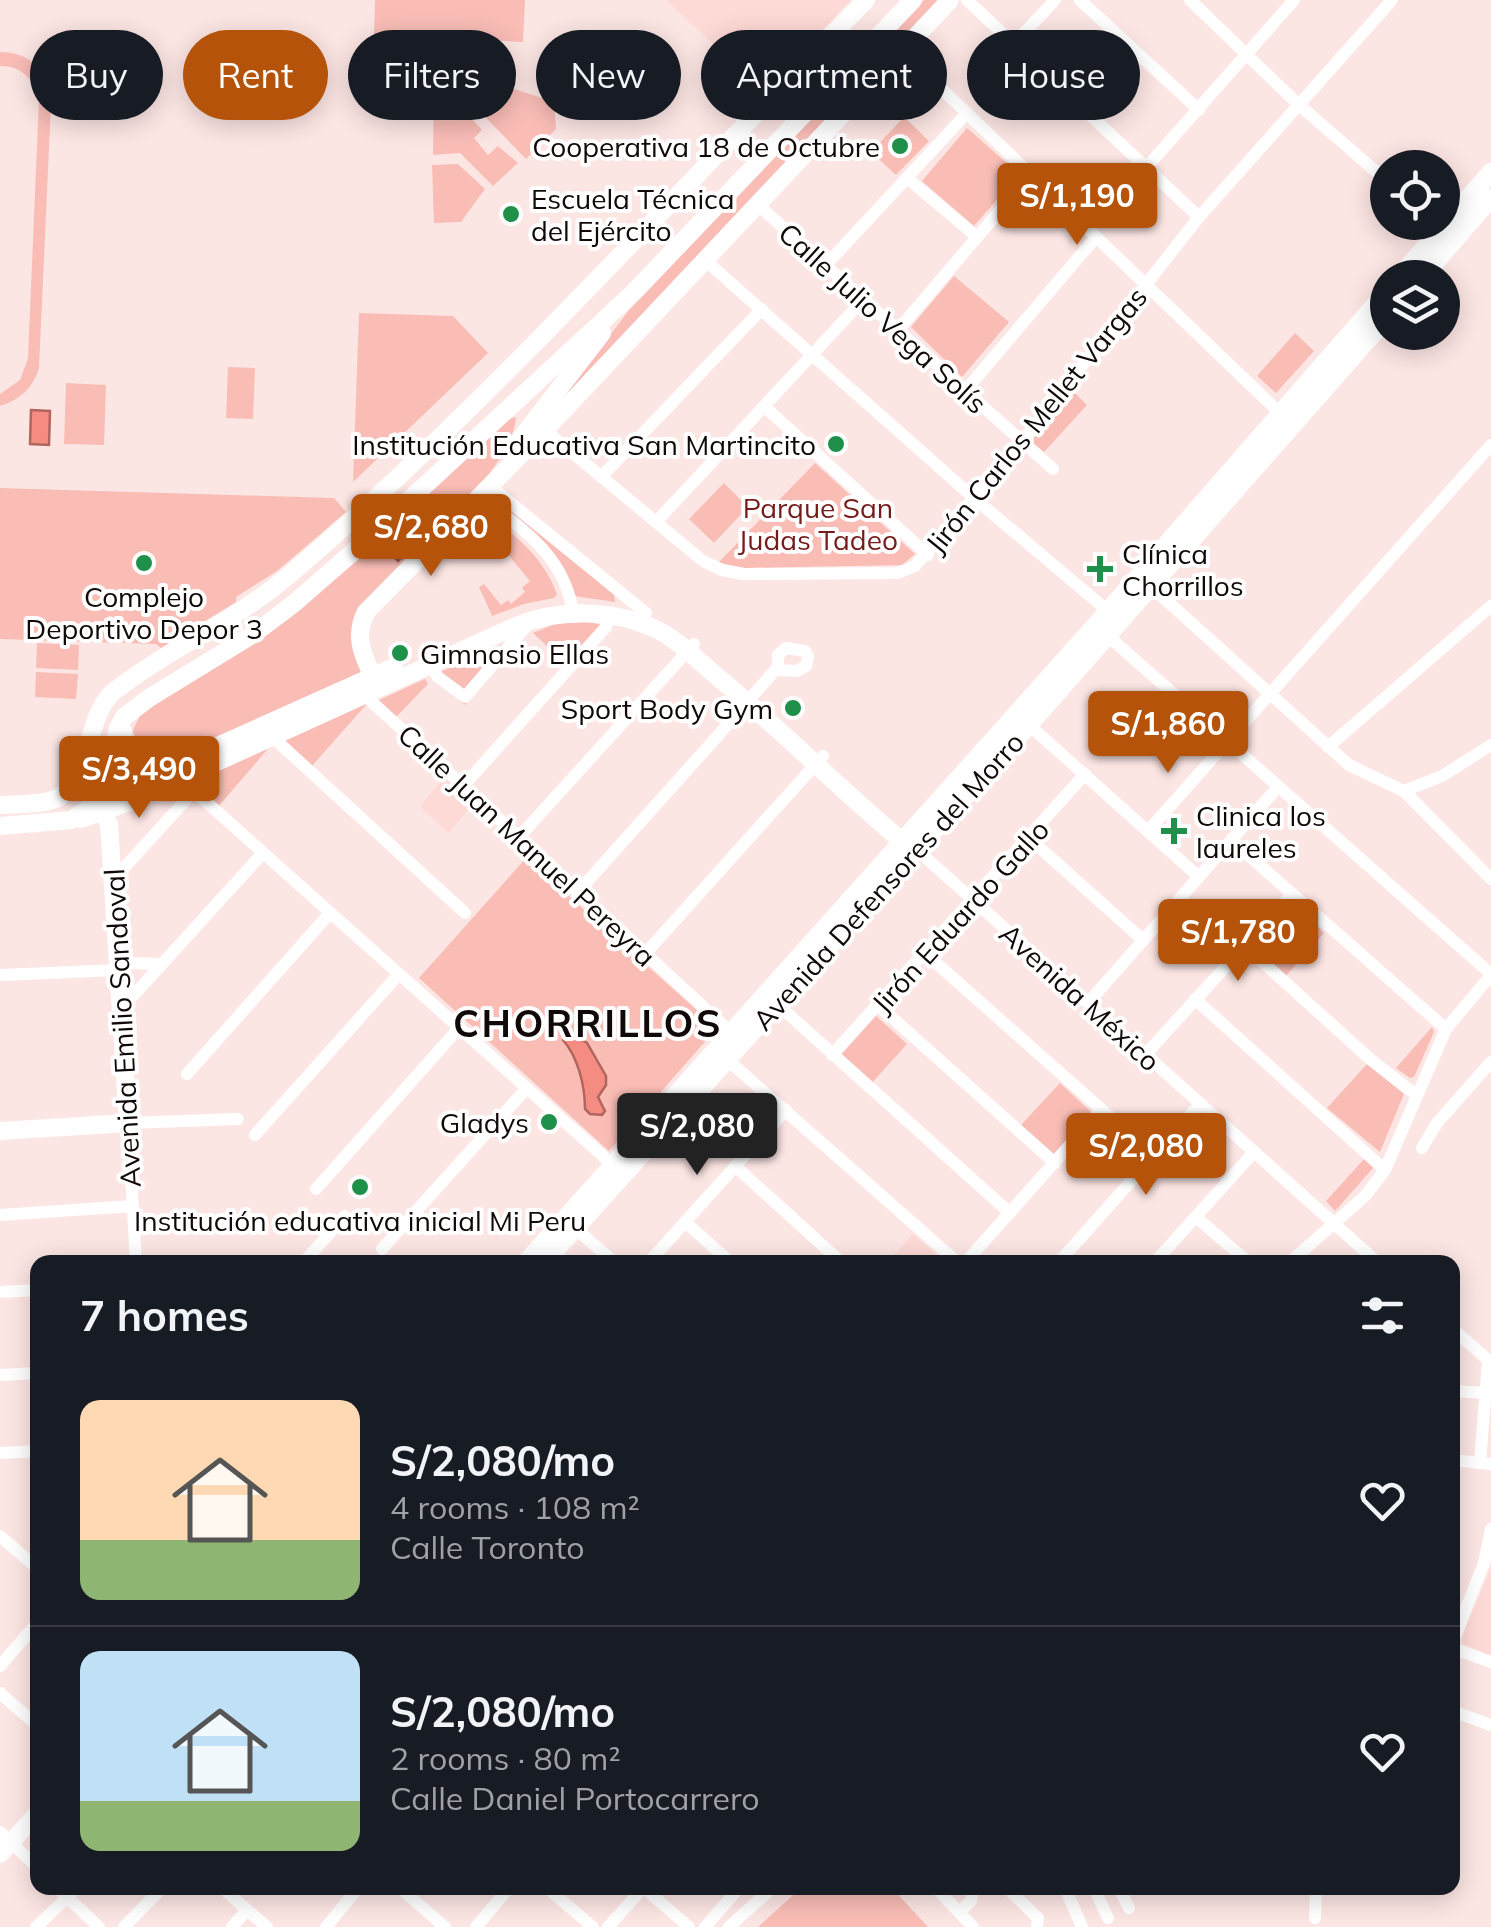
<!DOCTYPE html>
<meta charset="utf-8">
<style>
:root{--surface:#171b24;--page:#20242c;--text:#f1f3f6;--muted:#9ea1a6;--line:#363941;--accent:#b45309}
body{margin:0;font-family:Mulish,sans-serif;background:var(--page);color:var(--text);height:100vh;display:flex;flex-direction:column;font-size:38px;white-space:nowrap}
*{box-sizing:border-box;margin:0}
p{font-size:32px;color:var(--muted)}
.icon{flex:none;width:55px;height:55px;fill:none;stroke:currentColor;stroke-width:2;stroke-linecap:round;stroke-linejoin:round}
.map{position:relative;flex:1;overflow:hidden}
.sheet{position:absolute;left:30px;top:1255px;width:1430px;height:640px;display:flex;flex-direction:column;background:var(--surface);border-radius:20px;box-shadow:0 5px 25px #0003}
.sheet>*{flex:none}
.banner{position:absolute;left:30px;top:30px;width:1432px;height:90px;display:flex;gap:20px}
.fabs{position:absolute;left:1370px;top:150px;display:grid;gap:20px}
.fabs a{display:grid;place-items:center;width:90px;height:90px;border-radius:50%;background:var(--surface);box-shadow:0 5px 25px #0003;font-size:50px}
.price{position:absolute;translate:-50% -85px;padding:0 22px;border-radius:10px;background:var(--accent);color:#fff;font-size:32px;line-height:65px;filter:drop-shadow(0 2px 5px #0008)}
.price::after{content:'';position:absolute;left:50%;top:60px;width:30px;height:22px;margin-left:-15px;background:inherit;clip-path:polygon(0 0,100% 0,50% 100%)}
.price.current{background:#222;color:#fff}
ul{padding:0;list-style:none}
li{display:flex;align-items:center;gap:30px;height:250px;padding:0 50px}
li+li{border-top:2px solid var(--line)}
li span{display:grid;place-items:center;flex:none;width:280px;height:200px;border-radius:20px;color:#555}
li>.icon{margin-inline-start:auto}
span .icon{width:120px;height:120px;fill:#fffc;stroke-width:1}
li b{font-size:42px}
h2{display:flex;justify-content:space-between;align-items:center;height:120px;padding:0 50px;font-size:42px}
.tag{padding:0 35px;border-radius:45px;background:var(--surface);box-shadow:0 5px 25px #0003;font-size:35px;line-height:90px}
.tag.current{background:var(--accent);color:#fff}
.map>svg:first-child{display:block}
</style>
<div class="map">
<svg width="1491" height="1927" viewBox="0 0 1491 1927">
<rect width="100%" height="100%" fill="#fce6e4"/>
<g fill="#fedad6">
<path d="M666 0H851L771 83 761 89Z"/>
<path d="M444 778 473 805 448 833 420 806Z"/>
<path d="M913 1234 944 1262H888Z"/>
<path d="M1491 1568V1654L1490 1655 1462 1643V1637Z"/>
</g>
<g fill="#f9bdb6">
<path d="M375 0H525L523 42 374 34Z"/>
<path d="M924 0H941L549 415 630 309Z"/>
<path d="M0 52C33 52 49 74 51 105L39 368C33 388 20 400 0 406V394L20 380 28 358 39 98C32 78 22 66 0 66Z"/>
<path d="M436 70 471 75 554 102 556 129 526 159 452 83 436 76Z"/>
<path d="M434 87 445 90 482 130 474 138 488 155 498 146 518 163 493 186 460 153 433 155Z"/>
<path d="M904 117 929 141 896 175 871 152Z"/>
<path d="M967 128 1019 174 974 226 922 181Z"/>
<path d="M458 164 485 189 461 222 434 223 432 165Z"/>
<path d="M954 276 1009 322 962 377 911 327Z"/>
<path d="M359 313 453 316 488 353 353 482Z"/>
<path d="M1295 333 1314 351 1276 393 1257 376Z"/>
<path d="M228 367 255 368 253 419 226 418Z"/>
<path d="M66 383 106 385 104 445 64 444Z"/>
<path d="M1072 390 1087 405 1044 452 1033 443 1034 438Z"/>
<path d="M516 417C513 472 399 568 358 607 345 632 353 652 363 677L164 762 152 761 139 752 133 730 142 711 276 628 306 605 511 418Z"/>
<path d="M815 463 915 554 902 565 745 568 718 563Z"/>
<path d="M724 483 748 507 714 543 689 519Z"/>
<path d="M0 488 334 498 346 512 277 571 236 597V602L161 648 156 644 0 639Z"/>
<path d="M492 496 614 593 615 602 574 596 561 568 491 500Z"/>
<path d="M506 529C530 548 546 566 557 594L554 598 524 604 492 616 479 587 484 584 501 605 508 600 511 604 525 592 522 588 530 581 495 539Z"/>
<path d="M588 622 602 625 565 663 533 633 555 624Z"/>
<path d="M526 634 465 705 431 676Z"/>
<path d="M37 643 79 645 78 670 36 668Z"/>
<path d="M36 672 78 674 76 699 35 697Z"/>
<path d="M425 679 428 684 396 717 377 701Z"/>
<path d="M362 699 366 705 310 768 278 740Z"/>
<path d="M273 743 217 808 185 780Z"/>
<path d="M120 747 168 778 123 798 107 793Z"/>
<path d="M526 858 717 1028 609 1151 419 978Z"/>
<path d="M1290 902 1324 933 1285 977 1251 947Z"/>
<path d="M876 1016 907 1044 870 1085 839 1057Z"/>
<path d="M1432 1027 1434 1032 1414 1077 1410 1078 1396 1068Z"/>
<path d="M1367 1064 1404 1094 1380 1152 1327 1108Z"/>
<path d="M1060 1083 1092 1113 1054 1155 1021 1125Z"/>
<path d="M1365 1158 1374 1167 1335 1211 1326 1201Z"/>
<path d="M801 1888H892L928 1927H758Z"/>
</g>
<g fill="#f48c82" stroke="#b0655d" stroke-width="2.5">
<path d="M31 410 50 411 49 445 30 444Z"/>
<path d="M410 522 423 537 398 561 383 546Z"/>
<path d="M565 1035 578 1037 587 1043 606 1076V1085L598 1097 605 1111 602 1115 590 1114 585 1109C585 1086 578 1057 563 1040Z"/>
</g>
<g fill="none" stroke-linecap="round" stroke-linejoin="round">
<g stroke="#fff" stroke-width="12">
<path d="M967 0 1199 217"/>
<path d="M1080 0 1199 110"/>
<path d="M1190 0 1298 104 1388 182"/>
<path d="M1014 44 1055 0"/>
<path d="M902 51 1281 414"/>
<path d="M1146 168 1294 0"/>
<path d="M907 178 977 237"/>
<path d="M758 205 1053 469"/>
<path d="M706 261 974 498 1108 611"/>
<path d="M826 265 967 113"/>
<path d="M898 330 1031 174"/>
<path d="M965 391 1096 237"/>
<path d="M765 407 928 555"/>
<path d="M545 430 703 561 722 570 743 574 898 573 915 566 1022 442 1199 217 1392 0"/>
<path d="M601 477 762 309"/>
<path d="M490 486 646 613"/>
<path d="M480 497C522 528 566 557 573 614"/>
<path d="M656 522 864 299"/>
<path d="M1145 581 1349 765 1404 791 1491 879"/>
<path d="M1107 635 1491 974"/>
<path d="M786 648 805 651 808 657 806 666 797 671 778 670V655Z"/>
<path d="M430 664 438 677 465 697 529 623"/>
<path d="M365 688 372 702 736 1037"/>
<path d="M754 694 777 668"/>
<path d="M1029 725 1199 877"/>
<path d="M267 732 465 913"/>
<path d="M1328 747 1491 606"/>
<path d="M175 774 613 1165"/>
<path d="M464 785 606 627 609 616"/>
<path d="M1404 791 1442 776 1491 745"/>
<path d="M1148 831 1491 445"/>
<path d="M520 836 694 644"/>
<path d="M1030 839 1143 940"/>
<path d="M1231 840 1446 1029"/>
<path d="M915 848 1377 1262"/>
<path d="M114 879 193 792"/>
<path d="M577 893 748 702"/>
<path d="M1245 946 1370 1059 1416 1095"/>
<path d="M926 954 1154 1156"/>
<path d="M644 955 823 756"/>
<path d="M0 975 119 970 132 963 160 964"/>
<path d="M120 993 133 996 262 854"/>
<path d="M1195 999 1385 1170"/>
<path d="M1088 1003 1277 788"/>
<path d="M777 1004 1010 1213"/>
<path d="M879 1006 1055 1163"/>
<path d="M722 1055 957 1262"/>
<path d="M832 1055 1085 774"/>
<path d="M1145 1055 1292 894"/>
<path d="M187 1074 330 913"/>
<path d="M255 1135 399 974"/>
<path d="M1422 1148 1437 1123 1491 1062"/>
<path d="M735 1166 841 1262"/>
<path d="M316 1189 459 1028"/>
<path d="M0 1215 133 1206"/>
<path d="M1196 1217 1248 1262"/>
<path d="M685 1222 730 1262"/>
<path d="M575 1228 614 1262"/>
<path d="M382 1249 527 1088"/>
<path d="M136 1262 128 1123 238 1119"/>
<path d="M304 1262 345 1216"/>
<path d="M649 1262 786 1110"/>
<path d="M966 1262 1100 1111"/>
<path d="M1059 1262 1200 1104"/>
<path d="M1155 1262 1254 1152"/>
<path d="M1290 1262 1365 1196 1385 1170 1446 1029 1491 975"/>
<path d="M0 1292 38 1290"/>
<path d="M1452 1328 1488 1360 1480 1463"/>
<path d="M0 1375 38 1373"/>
<path d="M1452 1391 1486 1393"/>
<path d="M0 1453 38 1451"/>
<path d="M1452 1460 1491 1464"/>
<path d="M0 1536 38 1569"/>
<path d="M1452 1644 1484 1563 1491 1529"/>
<path d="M1452 1648 1491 1662"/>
<path d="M0 1666 38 1622"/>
<path d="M0 1693 38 1726"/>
<path d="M1452 1711 1491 1725"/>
<path d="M0 1832 38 1868"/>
<path d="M57 1888 99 1927"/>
<path d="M222 1888 267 1927"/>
<path d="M400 1888 445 1927"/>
<path d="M547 1888 593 1927"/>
<path d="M644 1888 689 1927"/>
<path d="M936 1888 973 1927"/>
<path d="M1007 1888 1038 1918 1037 1927"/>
<path d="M1065 1888 1082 1927"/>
<path d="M1094 1888 1108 1918"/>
<path d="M1119 1888 1129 1908"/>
<path d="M959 1912 971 1901 974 1888"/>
<path d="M1315 1918 1316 1888"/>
<path d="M36 1927 77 1888"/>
<path d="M124 1927 162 1888"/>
<path d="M232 1927 247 1910"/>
<path d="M326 1927 358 1888"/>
<path d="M476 1927 509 1888"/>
<path d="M608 1927 643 1888"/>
<path d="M705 1927 739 1888"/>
<path d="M729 1927 772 1888"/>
</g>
<g stroke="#fff" stroke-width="18">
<path d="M1398 278 1491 172"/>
<path d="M1422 278 1491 198"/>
<path d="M511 451 602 333"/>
<path d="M378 687C366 661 351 639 367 611L545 430 950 0"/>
<path d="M123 731C122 757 140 774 166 769L394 667"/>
<path d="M0 805C16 804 33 805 49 801 91 792 83 721 112 693 167 649 234 622 288 576 495 399 675 193 866 0"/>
<path d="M81 819 129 802 516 626C558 609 609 609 651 627 676 637 698 661 719 678 780 729 836 785 897 837L910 844"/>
<path d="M0 826 71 820 87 810 106 786 118 728 124 717 149 698 252 635 292 605 352 553 633 293 913 0"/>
<path d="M0 1131 128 1123 109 824 96 800 89 752"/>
<path d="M526 1262 1108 611 1388 290"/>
<path d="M545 1262 1029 725 1388 317"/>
<path d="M0 1854 38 1813"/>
</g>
</g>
<g fill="#1f904a" stroke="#fff" stroke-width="4">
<circle cx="900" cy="146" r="10"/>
<circle cx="511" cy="214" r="10"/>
<circle cx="836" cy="444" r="10"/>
<circle cx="144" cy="563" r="10"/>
<path d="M1095 554h10v10h10v10h-10v10h-10v-10h-10v-10h10z"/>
<circle cx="400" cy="653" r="10"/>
<circle cx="793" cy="708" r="10"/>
<path d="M1169 816h10v10h10v10h-10v10h-10v-10h-10v-10h10z"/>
<circle cx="549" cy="1122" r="10"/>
<circle cx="360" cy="1187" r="10"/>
</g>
<g text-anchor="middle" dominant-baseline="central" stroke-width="8" stroke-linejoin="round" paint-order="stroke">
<g font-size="28" fill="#110908" stroke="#fff" text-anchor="end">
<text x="880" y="146">Cooperativa 18 de Octubre</text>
<text x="531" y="198" text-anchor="start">Escuela Técnica<tspan x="531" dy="32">del Ejército</tspan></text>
<text x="816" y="444">Institución Educativa San Martincito</text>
<text x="1122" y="553" text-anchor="start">Clínica<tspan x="1122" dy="32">Chorrillos</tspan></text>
<text x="144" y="596" text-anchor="middle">Complejo<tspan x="144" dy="32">Deportivo Depor 3</tspan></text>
<text x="420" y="653" text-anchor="start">Gimnasio Ellas</text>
<text x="773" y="708">Sport Body Gym</text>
<text x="1196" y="815" text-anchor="start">Clinica los<tspan x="1196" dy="32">laureles</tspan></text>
<text x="529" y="1122">Gladys</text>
<text x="360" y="1220" text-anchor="middle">Institución educativa inicial Mi Peru</text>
</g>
<g font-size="28" fill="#110908" stroke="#fff">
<text transform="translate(883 318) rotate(42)">Calle Julio Vega Solís</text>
<text transform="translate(1036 420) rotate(-51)">Jirón Carlos Mellet Vargas</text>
<text transform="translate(527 845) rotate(43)">Calle Juan Manuel Pereyra</text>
<text transform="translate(888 881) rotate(-48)">Avenida Defensores del Morro</text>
<text transform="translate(960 916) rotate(-48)">Jirón Eduardo Gallo</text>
<text transform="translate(1080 997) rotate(42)">Avenida México</text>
<text transform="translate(122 1028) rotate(-93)">Avenida Emilio Sandoval</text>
</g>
<g font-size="28" fill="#771b1a" stroke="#fff">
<text x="818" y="507">Parque San<tspan x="818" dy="32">Judas Tadeo</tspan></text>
</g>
<g font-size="38" font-weight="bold" letter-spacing="2.5" fill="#110908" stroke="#fff">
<text x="588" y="1023">CHORRILLOS</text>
</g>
</g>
</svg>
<div class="fabs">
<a><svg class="icon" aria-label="locate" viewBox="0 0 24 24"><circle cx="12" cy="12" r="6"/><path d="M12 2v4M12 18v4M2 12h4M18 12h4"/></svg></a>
<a><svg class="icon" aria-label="layers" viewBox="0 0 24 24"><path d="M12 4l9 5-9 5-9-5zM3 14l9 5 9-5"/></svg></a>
</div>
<b class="price" style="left:1077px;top:248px">S/1,190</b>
<b class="price" style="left:431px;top:579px">S/2,680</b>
<b class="price" style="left:1168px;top:776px">S/1,860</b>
<b class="price" style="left:139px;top:821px">S/3,490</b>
<b class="price" style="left:1238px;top:984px">S/1,780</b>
<b class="price current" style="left:697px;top:1178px">S/2,080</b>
<b class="price" style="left:1146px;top:1198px">S/2,080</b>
<div class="banner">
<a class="tag">Buy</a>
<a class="tag current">Rent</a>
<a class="tag">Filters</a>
<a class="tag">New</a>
<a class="tag">Apartment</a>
<a class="tag">House</a>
</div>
<section class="sheet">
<h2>7 homes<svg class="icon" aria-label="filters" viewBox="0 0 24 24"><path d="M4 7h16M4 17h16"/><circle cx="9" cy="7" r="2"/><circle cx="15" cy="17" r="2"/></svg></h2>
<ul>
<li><span style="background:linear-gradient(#ffd9b3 70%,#8fb573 0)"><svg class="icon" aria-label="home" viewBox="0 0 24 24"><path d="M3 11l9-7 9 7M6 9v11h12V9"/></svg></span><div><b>S/2,080/mo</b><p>4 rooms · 108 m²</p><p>Calle Toronto</p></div><svg class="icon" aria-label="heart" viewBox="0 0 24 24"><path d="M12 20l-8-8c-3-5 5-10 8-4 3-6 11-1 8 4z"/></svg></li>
<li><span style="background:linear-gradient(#bfe0f5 75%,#8fb573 0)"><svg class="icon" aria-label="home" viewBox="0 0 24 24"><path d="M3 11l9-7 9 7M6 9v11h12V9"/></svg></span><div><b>S/2,080/mo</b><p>2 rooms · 80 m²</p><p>Calle Daniel Portocarrero</p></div><svg class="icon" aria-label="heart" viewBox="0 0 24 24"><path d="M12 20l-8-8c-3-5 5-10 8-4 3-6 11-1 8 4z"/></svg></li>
</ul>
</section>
</div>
